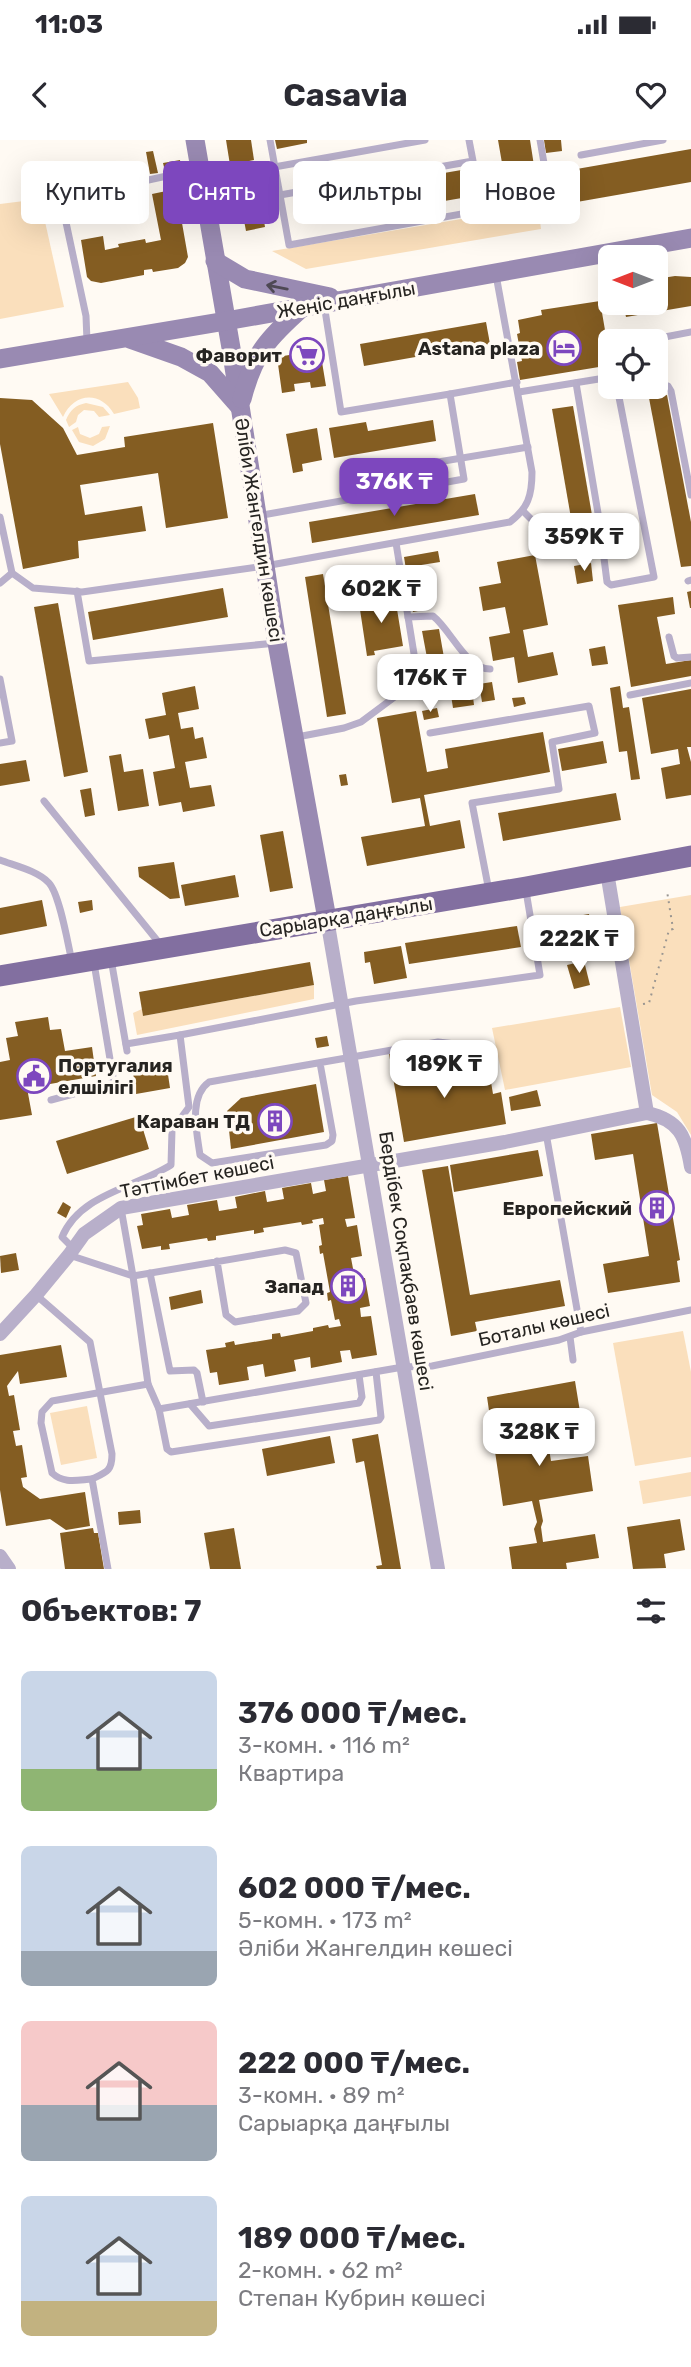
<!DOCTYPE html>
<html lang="ru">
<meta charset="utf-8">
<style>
:root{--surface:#fff;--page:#f7f7f7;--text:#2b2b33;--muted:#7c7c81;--accent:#7d47be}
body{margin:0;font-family:Rubik,sans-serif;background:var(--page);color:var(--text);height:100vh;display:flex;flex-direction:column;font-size:26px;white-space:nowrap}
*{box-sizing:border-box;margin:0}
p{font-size:23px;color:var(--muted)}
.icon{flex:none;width:38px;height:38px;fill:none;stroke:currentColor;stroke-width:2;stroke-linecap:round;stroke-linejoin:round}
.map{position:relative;height:1429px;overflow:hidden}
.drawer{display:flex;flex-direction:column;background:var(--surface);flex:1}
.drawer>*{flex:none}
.top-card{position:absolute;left:21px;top:21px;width:649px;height:63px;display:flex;gap:14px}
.needle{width:46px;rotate:270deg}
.buttons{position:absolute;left:598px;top:105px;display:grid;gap:14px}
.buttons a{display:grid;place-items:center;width:70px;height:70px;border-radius:10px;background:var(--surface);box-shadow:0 7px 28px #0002;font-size:35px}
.price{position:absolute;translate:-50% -60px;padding:0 16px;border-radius:14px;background:#fff;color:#222;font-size:23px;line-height:46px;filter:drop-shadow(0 2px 4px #0008)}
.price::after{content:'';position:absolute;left:50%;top:42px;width:21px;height:16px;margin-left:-10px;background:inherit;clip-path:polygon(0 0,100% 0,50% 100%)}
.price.selected{background:var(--accent);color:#fff}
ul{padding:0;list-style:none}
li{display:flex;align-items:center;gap:21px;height:175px;padding:0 21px}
li span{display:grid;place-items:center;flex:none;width:196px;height:140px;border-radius:10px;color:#555}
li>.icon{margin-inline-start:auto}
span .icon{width:84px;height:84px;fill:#fffc;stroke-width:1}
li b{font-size:30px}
h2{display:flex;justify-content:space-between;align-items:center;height:84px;padding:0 21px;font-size:30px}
.tag{padding:0 24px;border-radius:10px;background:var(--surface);box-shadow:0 7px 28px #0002;font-size:24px;line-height:63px}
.tag.selected{background:var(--accent);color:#fff}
.status{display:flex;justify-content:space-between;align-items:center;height:49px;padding:0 35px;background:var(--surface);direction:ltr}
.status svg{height:19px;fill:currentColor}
header{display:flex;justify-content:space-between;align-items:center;height:91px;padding:0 21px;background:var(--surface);font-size:32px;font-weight:700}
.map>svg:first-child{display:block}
</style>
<div class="status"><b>11:03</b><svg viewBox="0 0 49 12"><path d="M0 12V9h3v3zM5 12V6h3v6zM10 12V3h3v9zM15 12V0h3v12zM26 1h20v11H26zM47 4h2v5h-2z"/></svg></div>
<header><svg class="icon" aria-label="back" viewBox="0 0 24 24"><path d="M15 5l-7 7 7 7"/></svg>Casavia<svg class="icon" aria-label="heart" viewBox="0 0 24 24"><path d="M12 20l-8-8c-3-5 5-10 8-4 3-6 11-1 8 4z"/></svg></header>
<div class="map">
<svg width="691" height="1429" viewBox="0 0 691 1429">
<rect width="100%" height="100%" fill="#fffaf3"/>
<g fill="#fadfbc">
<path d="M40 59 64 167 0 179V64Z"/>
<path d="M538 66 541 89 306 129 272 111Z"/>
<path d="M128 242 138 258 140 268 114 274C101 251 74 252 63 277L49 254Z"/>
<path d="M86 263 103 267 110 275 99 277 94 271 84 270 78 275 76 282 69 287 66 280C70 270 76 265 86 263Z"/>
<path d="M110 286 105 299 93 306 79 302 72 290 78 287 80 294 90 298 99 294 102 287Z"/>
<path d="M691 755V995L677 972 652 955 620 767Z"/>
<path d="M314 845V859L137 895 133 873 142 869 143 876Z"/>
<path d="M620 867 631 927 505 950 492 888Z"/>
<path d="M683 1191 691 1232V1317L635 1326 613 1203Z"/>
<path d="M87 1266 97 1318 61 1325 50 1273Z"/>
<path d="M691 1332V1356L643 1364 639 1341Z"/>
</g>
<g fill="#845d22">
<path d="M226 0H251L254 20 230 25Z"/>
<path d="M275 0H307V3L277 9Z"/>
<path d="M498 0H530L537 45 310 84 305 57 502 23Z"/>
<path d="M544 0H561L562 11 546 13Z"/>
<path d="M691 9V42L554 66 548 34Z"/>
<path d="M153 11 158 33 150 34 146 12Z"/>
<path d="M180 20 181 29 165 31 163 23Z"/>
<path d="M257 40 265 87 246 91 237 43Z"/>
<path d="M176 49 188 117 185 123 178 128 153 132 152 129 144 130V135L101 143 91 141 87 137 81 100 103 96 105 110 119 107 118 104 145 99 146 103 161 100 152 54Z"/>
<path d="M675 136 691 137V166L626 177 623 163H656V139Z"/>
<path d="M600 161 611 225 520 240 517 222 522 221 517 194 520 193 518 180 542 175 541 170Z"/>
<path d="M486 182 490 204 364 226 360 204Z"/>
<path d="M320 210 326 246 311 248 310 242 294 244 295 251 282 253 277 217Z"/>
<path d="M667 255 691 382V426L681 427 649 258Z"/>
<path d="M0 258 32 260 63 288 77 315 125 307 124 297 213 283 228 378 166 388 158 333 80 345 85 375 142 366 146 391 78 401 79 418 23 429 0 304Z"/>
<path d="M573 266 592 375 571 378 552 269Z"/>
<path d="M433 280 436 301 334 318 329 288 366 282 368 291Z"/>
<path d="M317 288 322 320 302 324 303 331 293 333 286 294Z"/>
<path d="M475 354 479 375 312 403 309 382Z"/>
<path d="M438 411 440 422 415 426 423 470 413 472 404 417Z"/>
<path d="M535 415 548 485 523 490 528 517 553 512 558 535 518 543 514 517 493 521 489 497 510 493 505 467 483 471 479 447 501 443 497 422Z"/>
<path d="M591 423 593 441 577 444 574 426Z"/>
<path d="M323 434 346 574 327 577 305 437Z"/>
<path d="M223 448 228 477 93 500 88 472Z"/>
<path d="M691 451V468H690L687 452Z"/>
<path d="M395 457 403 506 374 511 375 515 367 516 359 463Z"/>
<path d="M673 457 675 474 657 477 666 524 691 520V536L631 547 618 465Z"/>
<path d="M58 463 88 632 64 637 34 467Z"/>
<path d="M439 489 446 529 458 527 461 551 472 549 474 565 453 568 448 536 431 539 422 491Z"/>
<path d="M605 506 608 524 592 526 589 509Z"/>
<path d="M492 542 495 560 482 562 479 544Z"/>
<path d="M195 546 199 569 178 573 181 589 193 587 195 599 203 597 207 618 185 622 190 648 211 645 215 666 183 672 181 662 159 666 153 632 175 628 169 595 149 599 145 579 166 575 162 553Z"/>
<path d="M620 546 623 568 629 567 640 639 631 640 627 611 619 612 610 548Z"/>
<path d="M691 549V607H687L691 622V655L666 659 661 628 680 624 678 609 651 614 642 558Z"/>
<path d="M524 557 526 564 514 567 512 558Z"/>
<path d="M437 568 439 577 424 580 422 571Z"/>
<path d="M416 571 427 632 448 628 445 609 543 592 550 632 424 655 430 686 460 680 465 708 367 726 361 697 425 686 420 658 392 663 377 578Z"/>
<path d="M603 601 607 623 562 631 558 609Z"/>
<path d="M121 614 124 632 143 629 149 666 118 671 109 616Z"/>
<path d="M26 620 30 641 0 646V624Z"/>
<path d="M346 634 348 645 341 646 339 635Z"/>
<path d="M91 648 95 675 85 677 80 650Z"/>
<path d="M616 653 621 680 503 701 498 673Z"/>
<path d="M283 691 293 748 270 752 260 695Z"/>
<path d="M174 722 180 758 170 759 139 737 138 727Z"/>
<path d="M235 735 239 757 185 766 181 745Z"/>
<path d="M42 760 47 786 0 795V768Z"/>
<path d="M92 760 93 770 80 773 78 762Z"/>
<path d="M589 774 593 799 539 808 536 783Z"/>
<path d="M517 786 521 807 409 824 405 803Z"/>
<path d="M401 806 407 838 374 844 370 822 365 823 364 812Z"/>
<path d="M584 821 590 845 574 849 567 825Z"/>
<path d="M310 822 314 845 143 876 139 852Z"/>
<path d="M48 877 50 890 61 889 65 911 92 907 96 936 27 948 32 975 0 980V922L10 920 6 898 18 896 15 882Z"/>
<path d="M327 896 329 906 317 908 315 898Z"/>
<path d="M410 911 414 937 488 924 493 954 501 952 506 984 404 1002 389 914Z"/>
<path d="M166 921 170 948 136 954 132 926Z"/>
<path d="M316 944 324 992 231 1009 227 971 241 958Z"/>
<path d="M537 950 541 966 511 971 509 957Z"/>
<path d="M139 976 149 1009 67 1034 56 1001Z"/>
<path d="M657 983 680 1120 677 1121 680 1142 608 1153 603 1124 649 1116 633 1014 595 1020 591 994Z"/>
<path d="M538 1010 543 1036 454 1052 450 1025Z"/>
<path d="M448 1026 470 1155 560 1140 565 1166 475 1182 477 1191 451 1196 422 1030Z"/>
<path d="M348 1036 355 1078 345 1079 347 1087 357 1085 362 1116 351 1118 355 1139 365 1138 370 1166 360 1168 361 1177 371 1176 377 1215 352 1219 350 1210 340 1211 342 1222 311 1228 310 1217 294 1220 296 1231 265 1237 263 1224 247 1227 249 1240 219 1245 217 1232 210 1233 206 1210 226 1207 225 1203 234 1201 235 1205 272 1199V1194L280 1193 281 1197 313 1191V1188L328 1185 329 1188 341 1186 339 1179 335 1180 331 1160 328 1161 327 1153 330 1152 323 1113 320 1114 319 1106 322 1105 319 1085 324 1084 323 1078 312 1080 313 1083 302 1085 301 1082 263 1088 264 1092 254 1094V1090L216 1096V1100L208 1101 207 1098 169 1104 170 1109 161 1110V1106L142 1109 137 1086 143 1085 141 1074 170 1069 172 1078 189 1075 187 1065 217 1060 219 1071 237 1068 235 1057 265 1051 267 1062 284 1059 282 1048 311 1043 313 1054 326 1051 324 1040Z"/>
<path d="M63 1062 71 1067 66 1078 57 1073Z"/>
<path d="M16 1113 19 1130 1 1133 0 1116Z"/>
<path d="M201 1150 203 1163 171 1170 169 1157Z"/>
<path d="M61 1205 67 1237 20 1244 18 1231 7 1246 9 1256 14 1255 20 1290 13 1291 16 1306 22 1305 27 1337 21 1338 23 1347 40 1359 85 1352 90 1386 66 1390 50 1379 6 1386 0 1350V1215Z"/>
<path d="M575 1241 581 1278 545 1284 551 1321 588 1316 593 1351 539 1360 543 1381 541 1387 543 1402 595 1394 599 1418 566 1423 567 1429H512L509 1407 537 1403 534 1389 537 1382 532 1361 503 1366 487 1257Z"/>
<path d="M378 1294 401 1429H377L376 1426 382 1425 364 1321 356 1323 352 1299Z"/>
<path d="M330 1296 335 1323 267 1336 262 1309Z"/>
<path d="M140 1370 141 1383 119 1385 118 1372Z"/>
<path d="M680 1379 685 1410 664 1414 666 1428 633 1429 627 1387Z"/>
<path d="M93 1388 94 1393H98L104 1429H65L60 1393Z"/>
<path d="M234 1388 241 1429H210L204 1393Z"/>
</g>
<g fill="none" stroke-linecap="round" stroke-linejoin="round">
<path stroke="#9a9691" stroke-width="2" stroke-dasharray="2 5" stroke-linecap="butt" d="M643 864 649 863 669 790 673 789 667 751"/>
<g stroke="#b8afca" stroke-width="7">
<path d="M270 0 289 105 550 58 540 0"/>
<path d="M581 15 663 0"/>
<path d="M202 40 425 0"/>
<path d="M280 55 473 21 469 0"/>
<path d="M87 201 86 176 61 59 199 29"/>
<path d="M644 201 691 192"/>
<path d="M656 242 668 246 671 251 691 355"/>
<path d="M576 243 599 379 607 442 611 445 654 437 617 247"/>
<path d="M519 252 611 237"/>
<path d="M450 254 517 242"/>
<path d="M390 330 528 307"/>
<path d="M523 371 534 382C557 385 577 382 599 379"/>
<path d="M257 376 464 339 450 254 341 272 324 164"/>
<path d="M0 377 12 433 33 448 82 452 265 426 510 382C528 368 532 356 532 332L496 135"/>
<path d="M688 441 691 440"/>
<path d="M0 443 12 433"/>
<path d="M77 451 89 521 276 503"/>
<path d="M408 477 433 476C451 490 466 529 490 529"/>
<path d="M669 497 674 516 677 518 691 517"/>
<path d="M0 539 12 601 0 603"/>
<path d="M630 555 691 543"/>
<path d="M430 593 589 566 595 593 552 602 559 649 472 663 489 751"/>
<path d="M297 597 344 588 361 582 408 547 415 534V520L396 403"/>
<path d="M44 661 160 804"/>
<path d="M0 720C16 726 38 731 49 743 60 755 68 805 72 822"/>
<path d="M111 819 127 911"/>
<path d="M126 904 180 895"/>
<path d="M320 923 333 995 332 1001 326 1005 212 1023 200 1015C197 993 188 957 209 942L438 902 490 908 492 918"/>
<path d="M51 960 114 943 94 823"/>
<path d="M546 993 581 1192"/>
<path d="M121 1068 133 1136 148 1244"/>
<path d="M73 1108 62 1097C80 1054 134 1048 171 1025L172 990 189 967 180 895 356 861 540 835 526 751"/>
<path d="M69 1115 133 1136 285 1110 296 1113 306 1163 298 1171 235 1182 226 1175 217 1121"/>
<path d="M150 1133 170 1231 194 1230 197 1233 203 1262"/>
<path d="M36 1155 90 1202 112 1314C112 1331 107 1332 92 1339L108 1429"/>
<path d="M570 1197 573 1220"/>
<path d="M190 1264 209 1286 359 1263 362 1257 359 1235"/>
<path d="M159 1269 167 1309 171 1312 379 1280 381 1277 376 1232"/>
<path d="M92 1339C77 1340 64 1344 52 1333L41 1283 42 1272 52 1261 148 1244 159 1269 403 1227 432 1226 559 1200 581 1192 691 1170"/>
</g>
<g stroke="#b8afca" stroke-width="14">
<path d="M607 732 647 973"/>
<path d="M327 779 438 1429"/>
<path d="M0 1194 36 1155 69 1115 84 1094 121 1068 505 1002 647 973C679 980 686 996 691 1027"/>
<path d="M0 1416 9 1429"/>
</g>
<g stroke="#998ab2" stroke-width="19">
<path d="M195 0 231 208 277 503 327 779"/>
<path d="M215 121 245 139 330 157"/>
<path d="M130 199 181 217 210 233 239 266"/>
<path d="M0 219 226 181 691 98"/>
<path d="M242 259C254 213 268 198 303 167"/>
</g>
<path stroke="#826fa0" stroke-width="21" d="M0 836 526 747 691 716"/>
</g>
<defs><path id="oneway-shaft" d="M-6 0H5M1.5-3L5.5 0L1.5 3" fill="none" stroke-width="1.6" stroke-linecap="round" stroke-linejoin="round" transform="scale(1.75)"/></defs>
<use stroke="#4e4854" href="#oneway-shaft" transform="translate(277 147) rotate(-169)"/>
<defs>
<g id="hotel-ring" transform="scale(1.75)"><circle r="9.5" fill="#fffaf3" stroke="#7d47be" stroke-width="1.5"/><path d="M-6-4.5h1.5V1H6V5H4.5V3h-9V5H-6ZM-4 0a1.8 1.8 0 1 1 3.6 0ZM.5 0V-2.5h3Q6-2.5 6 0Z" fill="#7d47be"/></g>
<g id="supermarket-ring" transform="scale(1.75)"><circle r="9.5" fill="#fffaf3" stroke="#7d47be" stroke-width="1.5"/><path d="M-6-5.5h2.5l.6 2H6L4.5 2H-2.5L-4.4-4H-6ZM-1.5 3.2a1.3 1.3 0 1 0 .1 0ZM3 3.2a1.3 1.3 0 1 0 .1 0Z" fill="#7d47be"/></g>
<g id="civic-ring" transform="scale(1.75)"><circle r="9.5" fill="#fffaf3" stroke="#7d47be" stroke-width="1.5"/><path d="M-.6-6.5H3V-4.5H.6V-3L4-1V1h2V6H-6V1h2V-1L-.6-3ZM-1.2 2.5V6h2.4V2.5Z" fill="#7d47be"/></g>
<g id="building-ring" transform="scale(1.75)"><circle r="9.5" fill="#fffaf3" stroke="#7d47be" stroke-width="1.5"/><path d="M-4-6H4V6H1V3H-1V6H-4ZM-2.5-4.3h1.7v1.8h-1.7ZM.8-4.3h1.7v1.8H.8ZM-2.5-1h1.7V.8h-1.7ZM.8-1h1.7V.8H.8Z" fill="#7d47be"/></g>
</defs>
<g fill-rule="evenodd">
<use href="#hotel-ring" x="564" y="208"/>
<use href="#supermarket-ring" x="307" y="215"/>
<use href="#civic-ring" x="34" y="936"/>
<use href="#building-ring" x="275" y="981"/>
<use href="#building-ring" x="657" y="1068"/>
<use href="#building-ring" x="348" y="1146"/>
</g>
<g text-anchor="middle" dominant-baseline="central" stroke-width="7" stroke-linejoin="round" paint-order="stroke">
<g font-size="19" fill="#262421" stroke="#fffaf3">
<text transform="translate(346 160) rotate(-10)">Жеңіс даңғылы</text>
<text transform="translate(259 390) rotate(81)">Әліби Жангелдин көшесі</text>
<text transform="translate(346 777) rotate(-9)">Сарыарқа даңғылы</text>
<text transform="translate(197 1037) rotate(-11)">Тәттімбет көшесі</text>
<text transform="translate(406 1121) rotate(81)">Бердібек Соқпақбаев көшесі</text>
<text transform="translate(544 1185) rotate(-13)">Боталы көшесі</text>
</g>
<g font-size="19" font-weight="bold" fill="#262421" stroke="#fffaf3" text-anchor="end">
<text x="540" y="208">Astana plaza</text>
<text x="282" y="215">Фаворит</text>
<text x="58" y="925" text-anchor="start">Португалия<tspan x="58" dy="22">елшілігі</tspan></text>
<text x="250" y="981">Караван ТД</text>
<text x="632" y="1068">Европейский</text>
<text x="324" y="1146">Запад</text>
</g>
</g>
</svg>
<div class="buttons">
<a><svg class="needle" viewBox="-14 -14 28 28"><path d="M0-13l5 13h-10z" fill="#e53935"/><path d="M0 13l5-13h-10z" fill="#7c7c81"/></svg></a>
<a><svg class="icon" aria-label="locate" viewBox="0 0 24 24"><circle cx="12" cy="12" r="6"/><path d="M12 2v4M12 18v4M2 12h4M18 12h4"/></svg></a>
</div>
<b class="price selected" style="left:394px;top:378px">376K ₸</b>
<b class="price" style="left:584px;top:433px">359K ₸</b>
<b class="price" style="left:381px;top:485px">602K ₸</b>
<b class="price" style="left:430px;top:574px">176K ₸</b>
<b class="price" style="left:579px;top:835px">222K ₸</b>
<b class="price" style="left:444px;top:960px">189K ₸</b>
<b class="price" style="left:539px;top:1328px">328K ₸</b>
<div class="top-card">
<a class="tag">Купить</a>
<a class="tag selected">Снять</a>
<a class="tag">Фильтры</a>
<a class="tag">Новое</a>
</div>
</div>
<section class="drawer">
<h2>Объектов: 7<svg class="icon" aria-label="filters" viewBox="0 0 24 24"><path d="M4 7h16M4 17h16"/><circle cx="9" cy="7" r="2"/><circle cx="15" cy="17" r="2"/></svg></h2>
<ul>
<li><span style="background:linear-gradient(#c9d6e8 70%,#8fb573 0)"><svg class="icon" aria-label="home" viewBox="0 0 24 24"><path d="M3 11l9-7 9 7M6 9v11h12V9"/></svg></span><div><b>376 000 ₸/мес.</b><p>3-комн. · 116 m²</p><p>Квартира</p></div></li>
<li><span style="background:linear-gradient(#c9d6e8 75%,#9aa5b1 0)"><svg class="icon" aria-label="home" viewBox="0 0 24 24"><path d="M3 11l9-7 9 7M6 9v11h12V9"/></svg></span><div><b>602 000 ₸/мес.</b><p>5-комн. · 173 m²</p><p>Әліби Жангелдин көшесі</p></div></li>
<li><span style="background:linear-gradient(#f6c9c9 60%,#9aa5b1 0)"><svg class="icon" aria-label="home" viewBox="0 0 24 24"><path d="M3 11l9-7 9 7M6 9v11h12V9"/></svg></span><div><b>222 000 ₸/мес.</b><p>3-комн. · 89 m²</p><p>Сарыарқа даңғылы</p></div></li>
<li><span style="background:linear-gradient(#c9d6e8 75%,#c2b280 0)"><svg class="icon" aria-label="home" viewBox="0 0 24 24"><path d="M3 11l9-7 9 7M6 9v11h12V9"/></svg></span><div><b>189 000 ₸/мес.</b><p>2-комн. · 62 m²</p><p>Степан Кубрин көшесі</p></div></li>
</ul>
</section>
